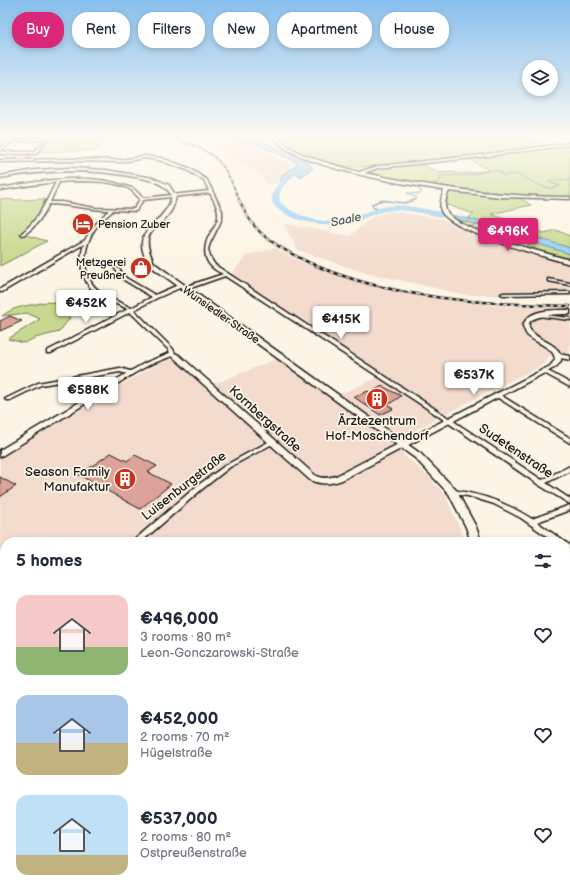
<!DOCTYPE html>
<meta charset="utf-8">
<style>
:root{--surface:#fff;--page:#f2f2f3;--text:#1f2937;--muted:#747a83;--accent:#db2777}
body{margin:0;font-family:"Balsamiq Sans",sans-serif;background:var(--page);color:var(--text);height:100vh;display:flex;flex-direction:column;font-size:15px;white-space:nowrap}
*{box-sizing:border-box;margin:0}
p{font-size:13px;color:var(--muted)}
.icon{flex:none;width:22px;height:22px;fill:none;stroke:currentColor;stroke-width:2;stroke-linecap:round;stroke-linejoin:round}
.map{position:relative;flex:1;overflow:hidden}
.panel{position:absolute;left:0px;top:537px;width:570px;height:356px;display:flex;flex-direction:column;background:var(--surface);border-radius:16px 16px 0 0;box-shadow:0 2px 6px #0003}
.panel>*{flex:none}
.banner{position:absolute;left:12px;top:12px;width:546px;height:36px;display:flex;gap:8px}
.tools{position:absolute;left:522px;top:60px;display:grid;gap:8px}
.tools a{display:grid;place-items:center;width:36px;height:36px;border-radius:50%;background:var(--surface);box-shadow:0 2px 6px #0003;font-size:20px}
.price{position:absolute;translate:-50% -34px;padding:0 9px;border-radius:4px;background:#fff;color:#222;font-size:13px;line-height:26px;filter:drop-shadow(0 1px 2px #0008)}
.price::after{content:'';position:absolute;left:50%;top:24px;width:12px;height:9px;margin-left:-6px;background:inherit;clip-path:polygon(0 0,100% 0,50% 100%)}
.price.on{background:var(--accent);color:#fff}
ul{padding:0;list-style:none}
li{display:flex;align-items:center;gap:12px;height:100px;padding:0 16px}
li span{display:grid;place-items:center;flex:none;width:112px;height:80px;border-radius:12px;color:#555}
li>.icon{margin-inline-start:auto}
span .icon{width:48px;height:48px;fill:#fffc;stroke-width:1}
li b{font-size:17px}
h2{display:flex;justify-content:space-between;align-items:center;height:48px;padding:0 16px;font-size:17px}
.chip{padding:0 14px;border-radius:16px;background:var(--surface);box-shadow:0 2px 6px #0003;font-size:14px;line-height:36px}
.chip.on{background:var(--accent);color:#fff}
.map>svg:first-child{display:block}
</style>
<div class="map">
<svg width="570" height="893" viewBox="0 0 570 893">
<rect width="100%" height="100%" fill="#fcf5e5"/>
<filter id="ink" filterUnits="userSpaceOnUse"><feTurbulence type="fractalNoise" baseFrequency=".025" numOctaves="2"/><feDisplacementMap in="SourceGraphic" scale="8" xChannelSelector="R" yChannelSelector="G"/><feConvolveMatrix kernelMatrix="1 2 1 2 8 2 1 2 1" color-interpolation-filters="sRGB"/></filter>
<g filter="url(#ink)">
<g fill="#f3dcce">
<path d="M227 140 249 143 292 165 274 185 267 184 262 176 207 143Z"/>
<path d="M390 211 442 219 471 234 570 265V295H466L363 272 298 250 283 223 350 236 372 217Z"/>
<path d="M275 248 299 261 350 279 417 295 456 301 499 306 570 307V356H549L543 365 500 386 390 443 427 475 446 496 463 536 464 542H5V584L0 582V459L106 393 171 357 214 384 284 356 340 394 384 375 229 277 246 256Z"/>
<path d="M570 709V753L565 745V711Z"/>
<path d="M84 888H245L254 893H86Z"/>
<path d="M299 888H498L501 893H309Z"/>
</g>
<g fill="#c7d98e" stroke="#727a55" fill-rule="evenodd">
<path d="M15 136H54L48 138 12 141 0 151V139L13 138Z"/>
<path d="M277 136H514L534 141 548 147 570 144V198L518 197 531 205 491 214 544 233 556 230 570 236V248L468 218 474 214 447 205 448 193 451 192 480 194 420 185 371 173 372 170 381 165C351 170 326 164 299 152 290 148 281 144 277 136ZM467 158 489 170 462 174 451 172 440 173 419 163Z"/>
<path d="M47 140H106L95 151H39Z"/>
<path d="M0 199 17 200 45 199 37 219 22 234 47 241 0 266Z"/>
<path d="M462 220 563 251 570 254V260L527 247 529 244 477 225 469 227 462 224Z"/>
<path d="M46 302 58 303 70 318 59 332 35 338 24 343 8 339 40 319 27 313 2 316C15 305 30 306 46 302Z"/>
</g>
<g fill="#95cff5" stroke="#65879e">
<path d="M202 136 250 139 267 143 306 161 313 168 301 177 294 174 276 193 282 175 297 165 295 161 250 142Z"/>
<path d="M422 211C473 216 521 233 570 248V254L469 222 436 215Z"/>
</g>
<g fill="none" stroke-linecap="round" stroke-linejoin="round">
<g stroke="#65879e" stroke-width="1">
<path d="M429 186 439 182 441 176 470 175 493 170 502 172 500 173 502 175C507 175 513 173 518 175 532 180 545 193 560 186L549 182V180H570"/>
<path d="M379 201H389"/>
<path d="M413 201 417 198 407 193 420 194 422 192 418 189 425 187"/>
</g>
<g stroke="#65879e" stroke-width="1.5">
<path d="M381 200 404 203 415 200"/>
<path d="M379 210 373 207 372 204 381 200"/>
</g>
<path fill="#95cff5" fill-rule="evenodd" d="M286 176 289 178C284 185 276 194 281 203 298 218 327 226 350 219 363 214 376 207 390 206 409 204 427 210 445 213L449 215 445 217C427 215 409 209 391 210 373 212 358 223 341 225 325 228 277 218 272 201 270 192 279 183 284 177Z"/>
</g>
<g fill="#dda399" stroke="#1c1c1c">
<path d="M10 316 22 321 0 331V321Z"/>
<path d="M382 386 401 396 388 405 393 409 380 415 354 397 368 391 370 393Z"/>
<path d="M111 453 127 461 135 455 157 466 148 472 171 484 140 509 79 475Z"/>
<path d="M0 477 16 486 0 497Z"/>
</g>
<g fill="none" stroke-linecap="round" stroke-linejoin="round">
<g stroke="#1c1c1c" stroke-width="3">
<g id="minor">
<path d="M49 137 36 154H0V152H34L46 139 12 142 11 141Z"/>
<path d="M145 156 161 158 189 168 207 180 222 211V218L219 225 210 243 208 249 210 257 215 265 429 405 542 480 570 466V471L546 483 570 499V504L539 485 425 407 225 276 185 290H181V288L223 274C219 272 215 270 212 267 203 259 204 246 209 236 213 228 219 222 218 213 218 207 213 199 210 193L143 200 136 211 113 210C108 216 101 220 97 226 83 244 79 274 98 290 107 298 120 302 131 308L152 297 124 280 115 269 116 268H118L126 278 155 295 178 285H182V287L157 298 134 310 173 349 175 354 174 355H170L169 350 130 312 51 353H47V351L128 309C120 305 112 303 104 299 83 287 77 266 84 244L2 292H0V289L85 240C92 227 99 220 109 210 88 210 69 204 49 204 43 216 35 228 23 235L21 234 22 233C39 219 46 202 56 182L32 185 0 190V188C37 181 90 172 125 186 128 187 132 188 134 189 137 192 140 195 143 198L209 191 204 180 200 178 187 170 159 160 145 158 121 162 70 161 0 162V160L70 159 121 160ZM75 181C91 181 117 181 131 190 134 192 137 196 140 199L134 209 95 208 62 202H50L59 182Z"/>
<path d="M548 279 570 283V285L548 281Z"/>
<path d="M570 292V294L503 295 501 294 503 293Z"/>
<path d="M536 314 570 318V320L538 316H536Z"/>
<path d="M558 354 570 356V360L556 357 555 356Z"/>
<path d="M120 368 133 372 134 373 131 375 120 372 41 385 10 400H6L5 399 38 383Z"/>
<path d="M544 369 570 383V387L542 372 541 371 542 370Z"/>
<path d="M497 393 570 438V443L495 396 494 395Z"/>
<path d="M272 440 274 441 275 442 274 443 230 467 201 490 141 542H132L197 486 226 465Z"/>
<path d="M451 490H453C482 494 507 503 532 519L570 505V510L537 522 562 540 564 542H555L521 518 494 504 468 496 451 494 450 492Z"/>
<path d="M565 542 570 545V552L565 549Z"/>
<path d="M0 580 5 581V587L0 586Z"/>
<path d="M5 672V682L0 685V675Z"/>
<path d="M565 749C570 752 570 761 570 768 563 765 565 756 565 749Z"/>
<path d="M565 825 570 828V840L565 837Z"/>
</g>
</g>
<g stroke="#1c1c1c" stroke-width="3">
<g id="tertiary">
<path d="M13 136H17L0 152V149Z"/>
<path d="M273 136H277L284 144 302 154 324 162 359 172 378 166 473 156 570 143V145L473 158 378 168 364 173C432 187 500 197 570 197V199L501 197 449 191C446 197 443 205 447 212 459 231 545 253 570 260V264C546 257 451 232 441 211 439 204 442 196 444 190 409 185 290 167 273 136Z"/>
<path d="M570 310V314C562 314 516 314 532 332 540 341 556 343 561 355 563 361 558 365 554 368L342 480C330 484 322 485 310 480L172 356 149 365 133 374 0 457V450L129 372 145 363 172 352 179 355 316 476C323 479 329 478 336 476L550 366 555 360C555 347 535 343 527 335 525 332 524 329 523 326 528 308 555 310 570 310Z"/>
<path d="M0 720 5 722V734L0 732Z"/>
<path d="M268 888H288L290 893H270Z"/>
</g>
</g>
<g stroke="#1c1c1c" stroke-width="3">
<g id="secondary">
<path d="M70 168 106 170 153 178 169 185 176 196C175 201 174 206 171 211 156 234 138 229 154 263L421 454 456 490 476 527 481 542H471L466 527 449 494 415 458 149 265C132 235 149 232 165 211 169 207 170 201 172 196 163 181 150 180 135 177 90 168 45 170 0 178V176L35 170Z"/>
<path d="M510 888H528L530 893H512Z"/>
</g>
</g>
<use href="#minor" fill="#fcf5e5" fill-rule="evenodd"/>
<use href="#tertiary" fill="#fcf5e5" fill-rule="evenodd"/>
<use href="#secondary" fill="#fcf5e5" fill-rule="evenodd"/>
<g stroke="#1c1c1c" stroke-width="1.5">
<path id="rail-far1" d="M161 136C182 141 208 147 222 165 230 175 234 189 240 201"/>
</g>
<g stroke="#1c1c1c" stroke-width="2.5">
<path id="rail" d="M239 200C245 212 251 224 261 233 275 246 293 255 310 263 390 299 483 304 570 306"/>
</g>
<use href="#rail-far1" stroke="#fcf5e5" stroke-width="1" stroke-dasharray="3" stroke-linecap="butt"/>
<use href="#rail" stroke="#fcf5e5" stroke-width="1.5" stroke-dasharray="4" stroke-linecap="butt"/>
</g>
</g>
<linearGradient id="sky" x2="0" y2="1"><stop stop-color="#87bfed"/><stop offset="0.52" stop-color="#fefaf3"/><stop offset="1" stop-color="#fefaf3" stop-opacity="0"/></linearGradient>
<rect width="570" height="261" fill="url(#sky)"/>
<defs>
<g id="hotel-disc" transform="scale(1.15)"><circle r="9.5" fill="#c8321e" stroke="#fcf5e5"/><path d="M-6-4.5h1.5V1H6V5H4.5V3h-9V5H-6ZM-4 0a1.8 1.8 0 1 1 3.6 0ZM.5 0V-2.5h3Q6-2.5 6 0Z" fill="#fff"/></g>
<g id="shop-disc" transform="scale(1.15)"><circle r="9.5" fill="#c8321e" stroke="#fcf5e5"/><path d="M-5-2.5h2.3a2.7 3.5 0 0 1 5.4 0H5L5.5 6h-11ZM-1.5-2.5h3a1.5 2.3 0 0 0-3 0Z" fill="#fff"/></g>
<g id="building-disc" transform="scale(1.15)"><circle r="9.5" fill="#c8321e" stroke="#fcf5e5"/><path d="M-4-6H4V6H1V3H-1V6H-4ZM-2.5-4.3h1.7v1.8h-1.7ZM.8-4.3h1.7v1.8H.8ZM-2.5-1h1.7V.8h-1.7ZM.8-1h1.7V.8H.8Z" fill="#fff"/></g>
</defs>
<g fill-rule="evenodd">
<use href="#hotel-disc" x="83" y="224"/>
<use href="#shop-disc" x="141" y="268"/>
<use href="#building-disc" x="377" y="399"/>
<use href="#building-disc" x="125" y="479"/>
</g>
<g text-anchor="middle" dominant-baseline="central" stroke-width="3.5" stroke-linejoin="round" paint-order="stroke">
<g font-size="11" fill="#1c1c1c" stroke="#fcf5e5" text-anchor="start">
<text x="98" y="224">Pension Zuber</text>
<text x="126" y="262" text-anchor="end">Metzgerei<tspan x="126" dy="13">Preußner</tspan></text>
</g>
<g font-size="11" fill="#1c1c1c" stroke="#fcf5e5">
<text transform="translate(221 315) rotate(35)">Wunsiedler Straße</text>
</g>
<g font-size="12" font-style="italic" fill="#465b68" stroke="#fcf5e5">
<text transform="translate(346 220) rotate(-11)">Saale</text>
</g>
<g font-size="13" fill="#1c1c1c" stroke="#fcf5e5">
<text transform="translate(265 419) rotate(42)">Kornbergstraße</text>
<text transform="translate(516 451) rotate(34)">Sudetenstraße</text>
<text transform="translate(184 486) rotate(-38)">Luisenburgstraße</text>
</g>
<g font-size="13" fill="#1c1c1c" stroke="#fcf5e5">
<text x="377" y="421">Ärztezentrum<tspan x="377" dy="15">Hof-Moschendorf</tspan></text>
<text x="110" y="472" text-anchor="end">Season Family<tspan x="110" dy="15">Manufaktur</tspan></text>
</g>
</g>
</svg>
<div class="tools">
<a><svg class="icon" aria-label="layers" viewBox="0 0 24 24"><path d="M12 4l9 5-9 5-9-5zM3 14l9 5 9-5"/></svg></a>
</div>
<b class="price on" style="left:508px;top:252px">€496K</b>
<b class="price" style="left:86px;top:324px">€452K</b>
<b class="price" style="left:341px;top:340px">€415K</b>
<b class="price" style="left:474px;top:396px">€537K</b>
<b class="price" style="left:88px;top:411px">€588K</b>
<div class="banner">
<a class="chip on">Buy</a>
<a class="chip">Rent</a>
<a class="chip">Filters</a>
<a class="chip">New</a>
<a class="chip">Apartment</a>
<a class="chip">House</a>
</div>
<section class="panel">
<h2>5 homes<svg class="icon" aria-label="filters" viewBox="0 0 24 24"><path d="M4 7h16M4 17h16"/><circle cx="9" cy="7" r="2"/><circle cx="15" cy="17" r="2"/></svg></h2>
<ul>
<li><span style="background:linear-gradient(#f6c9c9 65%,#8fb573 0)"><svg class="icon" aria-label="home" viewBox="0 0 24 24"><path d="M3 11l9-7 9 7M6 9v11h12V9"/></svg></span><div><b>€496,000</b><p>3 rooms · 80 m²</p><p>Leon-Gonczarowski-Straße</p></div><svg class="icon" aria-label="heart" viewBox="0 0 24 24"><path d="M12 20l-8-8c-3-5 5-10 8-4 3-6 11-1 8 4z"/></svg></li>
<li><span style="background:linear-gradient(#a9c7e8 60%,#c2b280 0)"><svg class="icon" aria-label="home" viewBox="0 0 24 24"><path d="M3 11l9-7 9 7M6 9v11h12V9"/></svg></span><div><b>€452,000</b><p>2 rooms · 70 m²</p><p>Hügelstraße</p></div><svg class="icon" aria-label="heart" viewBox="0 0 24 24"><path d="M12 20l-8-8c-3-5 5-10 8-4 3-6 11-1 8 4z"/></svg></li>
<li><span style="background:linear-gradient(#bfe0f5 75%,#c2b280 0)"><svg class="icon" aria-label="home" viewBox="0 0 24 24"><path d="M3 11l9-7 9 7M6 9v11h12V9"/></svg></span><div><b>€537,000</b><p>2 rooms · 80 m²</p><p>Ostpreußenstraße</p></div><svg class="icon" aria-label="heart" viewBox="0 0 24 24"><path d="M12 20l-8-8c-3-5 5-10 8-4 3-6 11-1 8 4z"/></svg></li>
</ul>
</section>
</div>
